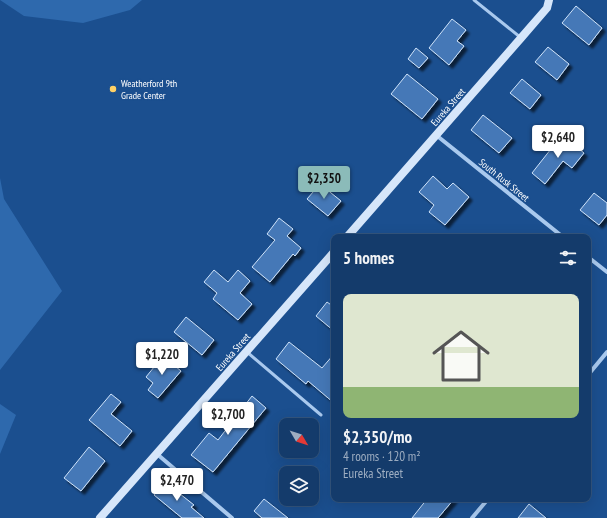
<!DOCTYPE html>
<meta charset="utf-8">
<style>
:root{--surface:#143b6b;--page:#1d4271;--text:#f1f3f6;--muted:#9dadc1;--line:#33557e;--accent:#8bbbb9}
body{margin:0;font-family:"PT Sans Narrow",sans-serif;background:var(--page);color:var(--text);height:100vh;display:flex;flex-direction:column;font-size:15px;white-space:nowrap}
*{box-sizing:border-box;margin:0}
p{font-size:13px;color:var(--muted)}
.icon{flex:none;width:22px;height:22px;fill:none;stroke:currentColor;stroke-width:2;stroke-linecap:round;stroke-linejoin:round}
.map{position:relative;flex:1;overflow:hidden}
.details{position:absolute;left:331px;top:234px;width:260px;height:268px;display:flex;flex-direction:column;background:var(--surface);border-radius:8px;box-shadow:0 4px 16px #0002,0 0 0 1px var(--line)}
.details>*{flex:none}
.needle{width:26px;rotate:129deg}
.fabs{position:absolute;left:279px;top:418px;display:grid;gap:8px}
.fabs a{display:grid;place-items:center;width:40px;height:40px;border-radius:8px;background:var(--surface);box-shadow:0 4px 16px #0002,0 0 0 1px var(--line);font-size:20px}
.price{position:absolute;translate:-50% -34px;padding:0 9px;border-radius:4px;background:#fff;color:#222;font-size:13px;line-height:26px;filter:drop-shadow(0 1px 2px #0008)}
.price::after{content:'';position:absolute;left:50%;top:24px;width:12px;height:9px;margin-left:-6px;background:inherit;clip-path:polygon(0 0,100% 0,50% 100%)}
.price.selected{background:var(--accent);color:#111}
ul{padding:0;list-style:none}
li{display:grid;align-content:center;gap:8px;height:212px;padding:0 12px}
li+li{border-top:1px solid var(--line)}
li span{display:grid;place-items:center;height:124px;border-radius:8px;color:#555}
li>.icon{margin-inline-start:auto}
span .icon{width:72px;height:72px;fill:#fffc;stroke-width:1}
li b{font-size:17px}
h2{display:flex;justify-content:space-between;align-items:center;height:48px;padding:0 12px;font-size:17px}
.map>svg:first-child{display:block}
</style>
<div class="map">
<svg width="607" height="518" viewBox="0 0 607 518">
<defs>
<filter id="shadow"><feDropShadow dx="3.5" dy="3.5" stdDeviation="1" flood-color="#0009"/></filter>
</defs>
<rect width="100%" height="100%" fill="#1b4f8f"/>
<g fill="#2e69ad">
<path d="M0 0H142L130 10 83 23 24 16Z"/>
<path d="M0 178 4 199 62 291 0 370Z"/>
<path d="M0 404 16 415 0 454Z"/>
</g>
<g fill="#4478b7" stroke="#cfe3fa" filter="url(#shadow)">
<path d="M576 6 602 28 589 45 562 23Z"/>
<path d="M452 19 466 30 457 41 464 46 449 65 429 48Z"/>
<path d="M548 47 569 64 557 80 535 62Z"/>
<path d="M416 48 428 58 419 68 408 59Z"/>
<path d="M407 74 438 99 422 119 391 94Z"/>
<path d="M522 79 541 95 530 109 510 93Z"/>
<path d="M483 115 512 138 499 153 471 130Z"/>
<path d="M562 135 584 153 572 168 563 161 545 184 532 173Z"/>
<path d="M433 176 447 189 453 183 469 197 445 225 429 212 434 205 419 192Z"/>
<path d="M320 184 341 201 328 216 307 199Z"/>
<path d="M594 193 607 203V215L599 225 580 210Z"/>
<path d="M279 218 293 229 287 236 301 248 295 256 293 254 270 282 252 267 275 240 267 234Z"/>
<path d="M214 270 228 282 238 270 250 281 240 293 252 304 238 320 213 299 217 293 204 282Z"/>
<path d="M327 302 334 307V331L316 316Z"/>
<path d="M186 317 214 340 202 355 174 332Z"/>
<path d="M289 342 322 368 334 354V403L308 381 306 384 276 359Z"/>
<path d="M163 356 181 371 158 398 148 390 153 383 146 377Z"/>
<path d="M111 394 121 402 111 414 132 431 120 446 89 420Z"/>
<path d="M252 396 266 408 213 472 191 455 209 433 218 440Z"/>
<path d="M89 447 105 461 81 491 64 478Z"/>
<path d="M165 482 194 505 191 507 204 518H182L154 495Z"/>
<path d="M264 499 288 518H262L254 511Z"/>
<path d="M427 499H454L438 518H412Z"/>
<path d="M529 504 546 518H518Z"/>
</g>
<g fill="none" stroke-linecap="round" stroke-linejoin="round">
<g stroke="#a9c9ee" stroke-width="3">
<path d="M474 0 520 37"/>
<path d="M247 352 321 415"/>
</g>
<g stroke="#a9c9ee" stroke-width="4">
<path d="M436 135 563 237"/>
<path d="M588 257 607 272"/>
<path d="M588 375 607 352"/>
<path d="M157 454 232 518"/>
<path d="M472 518 488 499"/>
</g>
<g stroke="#d6e6fa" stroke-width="8">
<path d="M347 237 521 38 547 8 549 0"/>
<path d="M100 518 334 252"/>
</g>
</g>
<circle fill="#ffd166" stroke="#1b4f8f" stroke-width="1.5" cx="113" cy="89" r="4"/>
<g text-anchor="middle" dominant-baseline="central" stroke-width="3" stroke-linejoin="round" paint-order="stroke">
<g font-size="10" fill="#fff" stroke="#1b4f8f" text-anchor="start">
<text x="121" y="83">Weatherford 9th<tspan x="121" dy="12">Grade Center</tspan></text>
</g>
<g font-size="10" fill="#fff" stroke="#1b4f8f">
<text transform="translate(448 107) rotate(-49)">Eureka Street</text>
<text transform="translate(504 180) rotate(39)">South Rusk Street</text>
<text transform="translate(233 352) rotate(-49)">Eureka Street</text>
</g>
</g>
</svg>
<div class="fabs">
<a><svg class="needle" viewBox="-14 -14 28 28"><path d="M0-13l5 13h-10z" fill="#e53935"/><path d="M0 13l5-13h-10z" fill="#9dadc1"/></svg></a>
<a><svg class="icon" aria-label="layers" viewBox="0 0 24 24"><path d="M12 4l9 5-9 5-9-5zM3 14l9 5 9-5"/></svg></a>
</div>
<b class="price" style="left:558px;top:159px">$2,640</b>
<b class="price selected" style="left:324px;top:200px">$2,350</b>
<b class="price" style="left:162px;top:376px">$1,220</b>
<b class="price" style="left:228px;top:436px">$2,700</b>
<b class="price" style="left:177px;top:502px">$2,470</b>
<section class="details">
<h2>5 homes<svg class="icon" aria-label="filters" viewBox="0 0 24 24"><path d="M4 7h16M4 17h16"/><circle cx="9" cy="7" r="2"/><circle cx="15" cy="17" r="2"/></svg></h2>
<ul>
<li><span style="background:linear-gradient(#dfe7d0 75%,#8fb573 0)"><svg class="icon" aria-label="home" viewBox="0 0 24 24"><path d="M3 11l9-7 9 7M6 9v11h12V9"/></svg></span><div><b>$2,350/mo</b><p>4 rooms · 120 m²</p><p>Eureka Street</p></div></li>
</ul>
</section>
</div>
